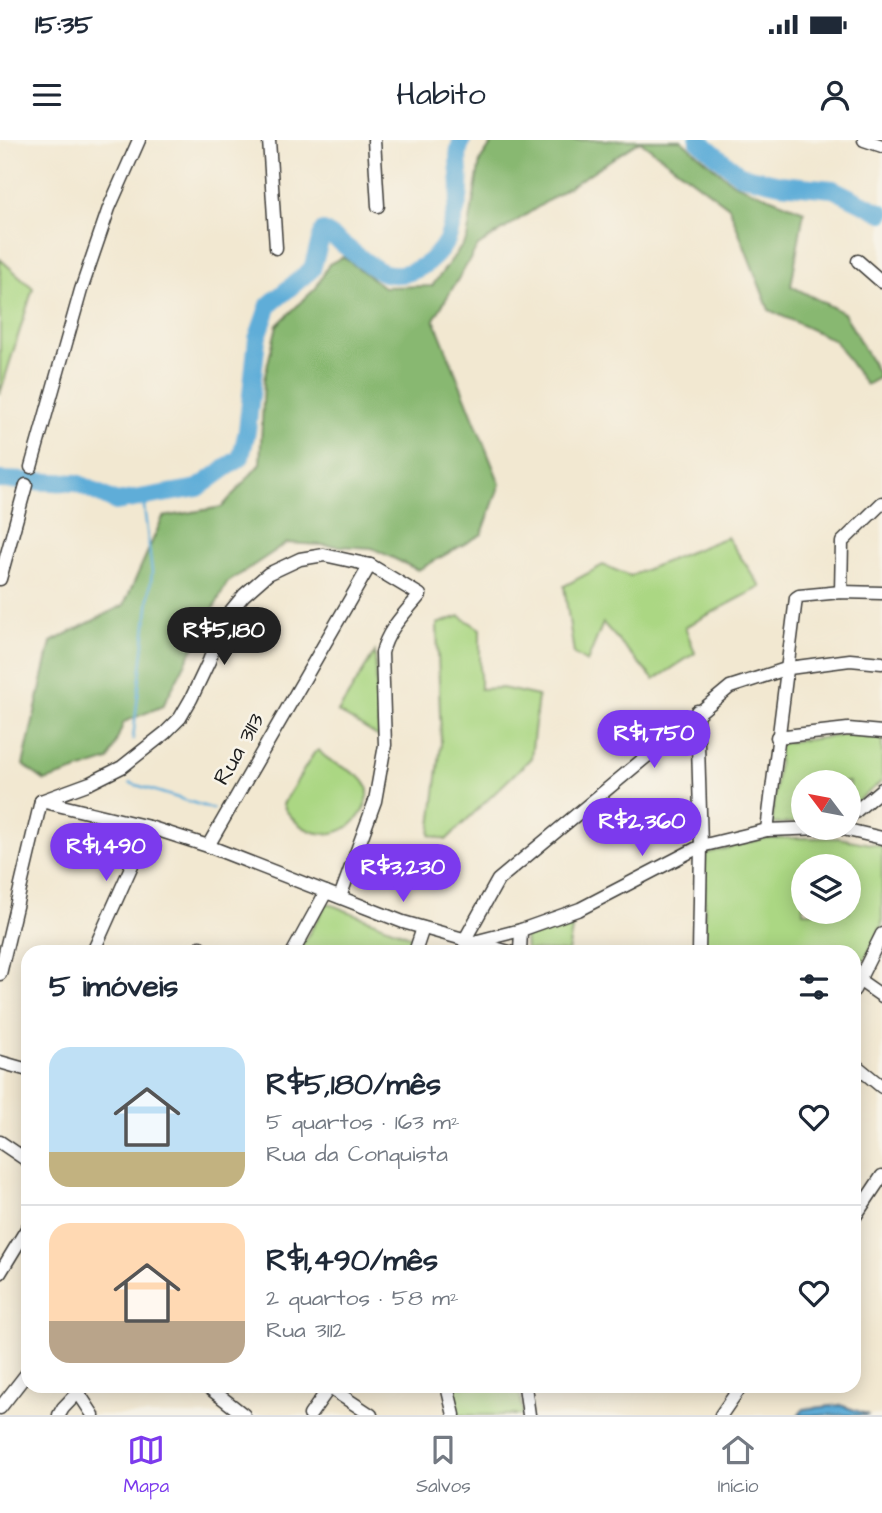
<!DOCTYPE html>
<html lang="pt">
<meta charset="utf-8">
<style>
:root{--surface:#fff;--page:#f6f6f7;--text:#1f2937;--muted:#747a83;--line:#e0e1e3;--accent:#7c3aed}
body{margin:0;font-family:"Architects Daughter",sans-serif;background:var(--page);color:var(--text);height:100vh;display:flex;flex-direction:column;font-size:26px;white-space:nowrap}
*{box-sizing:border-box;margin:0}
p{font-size:23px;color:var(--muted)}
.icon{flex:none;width:38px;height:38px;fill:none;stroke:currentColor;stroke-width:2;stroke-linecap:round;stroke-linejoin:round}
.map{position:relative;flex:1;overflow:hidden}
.side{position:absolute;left:21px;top:805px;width:840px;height:448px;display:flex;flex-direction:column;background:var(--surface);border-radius:21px;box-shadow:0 4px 18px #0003}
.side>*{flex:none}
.needle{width:46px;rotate:302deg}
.tools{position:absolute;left:791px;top:630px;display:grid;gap:14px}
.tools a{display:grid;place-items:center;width:70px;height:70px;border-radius:50%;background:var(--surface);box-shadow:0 4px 18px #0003;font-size:35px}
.price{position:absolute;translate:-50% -60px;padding:0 16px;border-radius:24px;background:var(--accent);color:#fff;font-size:23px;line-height:46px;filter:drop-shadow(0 2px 4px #0008)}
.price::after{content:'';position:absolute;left:50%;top:42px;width:21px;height:16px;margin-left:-10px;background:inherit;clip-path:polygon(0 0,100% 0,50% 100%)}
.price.on{background:#222;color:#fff}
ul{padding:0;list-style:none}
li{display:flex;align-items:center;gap:21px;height:175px;padding:0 28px}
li+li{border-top:2px solid var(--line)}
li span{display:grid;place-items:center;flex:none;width:196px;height:140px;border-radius:21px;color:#555}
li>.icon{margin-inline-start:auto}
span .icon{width:84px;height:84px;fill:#fffc;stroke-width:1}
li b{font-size:30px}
h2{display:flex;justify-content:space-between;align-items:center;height:84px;padding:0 28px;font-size:30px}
.status{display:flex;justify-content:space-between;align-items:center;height:49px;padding:0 35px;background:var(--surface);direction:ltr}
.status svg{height:19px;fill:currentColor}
header{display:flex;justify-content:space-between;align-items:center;height:91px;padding:0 28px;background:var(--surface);font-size:32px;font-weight:600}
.dock{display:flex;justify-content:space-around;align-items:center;height:98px;border-top:2px solid var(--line);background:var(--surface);font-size:19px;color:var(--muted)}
.dock a{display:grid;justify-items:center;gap:4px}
.dock .on{color:var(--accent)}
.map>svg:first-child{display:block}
</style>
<div class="status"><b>15:35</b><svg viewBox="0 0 49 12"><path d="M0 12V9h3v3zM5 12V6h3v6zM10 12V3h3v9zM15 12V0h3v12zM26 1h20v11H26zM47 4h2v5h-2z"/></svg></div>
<header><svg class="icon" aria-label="menu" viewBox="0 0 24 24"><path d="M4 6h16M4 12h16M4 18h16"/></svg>Habito<svg class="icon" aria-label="person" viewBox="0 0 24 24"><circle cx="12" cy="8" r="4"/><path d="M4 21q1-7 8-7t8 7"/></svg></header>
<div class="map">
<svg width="882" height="1275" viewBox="0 0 882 1275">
<rect width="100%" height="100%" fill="#f7f3e8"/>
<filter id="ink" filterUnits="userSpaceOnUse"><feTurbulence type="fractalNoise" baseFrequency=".0143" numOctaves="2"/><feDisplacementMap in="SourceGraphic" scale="14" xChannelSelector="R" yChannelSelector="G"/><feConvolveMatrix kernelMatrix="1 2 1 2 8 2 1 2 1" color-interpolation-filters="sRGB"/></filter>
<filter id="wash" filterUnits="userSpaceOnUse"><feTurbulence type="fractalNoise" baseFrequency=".00686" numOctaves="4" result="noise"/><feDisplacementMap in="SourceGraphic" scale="28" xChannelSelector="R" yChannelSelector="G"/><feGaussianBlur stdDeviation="1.57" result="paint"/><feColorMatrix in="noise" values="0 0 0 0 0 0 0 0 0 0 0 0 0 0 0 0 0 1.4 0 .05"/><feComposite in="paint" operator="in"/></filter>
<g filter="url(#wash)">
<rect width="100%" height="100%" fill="#f2e8d1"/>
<g fill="#abd783" stroke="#647a50" stroke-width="2" fill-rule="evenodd">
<path d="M0 119 33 148 0 254Z"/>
<path d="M727 397 761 447 685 487 695 513 654 540 603 483 587 522 574 514 564 446 603 425 630 436Z"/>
<path d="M460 476 480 489V549L502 548 538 556 531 618 446 700 430 695 441 604 437 484Z"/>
<path d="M375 512 379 597 338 572Z"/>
<path d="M855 594 882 596V641L849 668V642H803V682L772 684 780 603Z"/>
<path d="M319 610C331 629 376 631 367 660 358 693 321 705 295 681 290 676 285 671 283 664L314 613Z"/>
<path d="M766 698H838L882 706V785L854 842V812H704L705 714ZM803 726H849V772H803Z"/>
<path d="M327 763 415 798 410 812H298Z"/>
<path d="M573 784 568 812 526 810 525 796 529 794Z"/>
<path d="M451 1246H519L523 1275H457Z"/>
</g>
<path fill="#88b871" stroke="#526a46" stroke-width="2" d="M494 0H681L733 43 804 71 791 146 844 173 880 237 866 245 834 200 769 170 729 67 640 1 478 106 434 179 500 344 482 394 418 430 372 408 287 403 227 443 163 566 124 582 109 620 45 641 23 625 51 502 124 465 163 377 222 367 260 324 264 240 277 185 316 148 329 124 343 117 384 147 432 146 467 99 480 21Z"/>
<path fill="#5fadd8" stroke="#3e647a" stroke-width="2" d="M840 1265 869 1275H798L804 1269Z"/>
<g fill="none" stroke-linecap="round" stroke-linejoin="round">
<g stroke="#5fadd8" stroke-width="2.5">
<path d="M133 599 152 432 143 358"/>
<path d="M130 643 213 669"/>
</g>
<g stroke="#5fadd8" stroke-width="18">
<path d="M698 0 740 35 780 44 833 49 882 73"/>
<path d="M0 340 77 343 116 362 198 348 241 317 247 291 257 199 269 165 312 129 323 91C341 100 370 129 385 133 411 139 435 122 447 100 449 96 458 64 459 58 463 39 453 18 462 0"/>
</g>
</g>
</g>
<g filter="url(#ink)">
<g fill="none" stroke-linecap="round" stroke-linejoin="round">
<g stroke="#3c3b37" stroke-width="15">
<g id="minor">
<path d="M269 0 276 108"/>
<path d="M374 0 378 66"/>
<path d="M864 0 882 6"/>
<path d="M858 121 882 142"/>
<path d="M31 327 81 150 109 68 139 0"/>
<path d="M0 439 26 345"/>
<path d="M841 452 842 402 882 363"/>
<path d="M697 571 701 706 699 812"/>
<path d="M777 597 848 589 882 592"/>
<path d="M41 661 90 643 122 627 165 593 180 578 191 559 209 521 224 479 244 455 268 434 300 419 324 415 370 425 420 455C405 473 387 490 382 513L385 605 375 661 340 757"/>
<path d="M41 661 149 687 208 706 403 782 509 812"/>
<path d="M849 677 882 649"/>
<path d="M839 688 882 698"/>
<path d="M767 690 796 458 799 456 841 452 882 453"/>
<path d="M208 706 370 425"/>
<path d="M464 801 498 740 730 547 789 528 850 520 882 523"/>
<path d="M474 802 521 790 580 769 701 706 767 690 822 688"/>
<path d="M93 812 149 687"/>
<path d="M197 812 200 807"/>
<path d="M293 812 326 752"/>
<path d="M415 812 423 788"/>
<path d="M520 812 521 790"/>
<path d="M0 834 41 661"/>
<path d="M859 840 882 856"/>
<path d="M854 850 882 794"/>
<path d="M0 922 28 930"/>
<path d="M854 924 882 947"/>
<path d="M0 1002 28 1021"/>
<path d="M854 1078 882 1036"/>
<path d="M0 1133 28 1087"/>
<path d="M74 1246 93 1275"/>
<path d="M207 1246 244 1275"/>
<path d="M327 1246 371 1275"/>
<path d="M447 1246 454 1275"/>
<path d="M525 1246 529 1275"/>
<path d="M0 1268 28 1232"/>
<path d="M59 1275 63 1268 84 1246"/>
<path d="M310 1275 329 1248"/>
<path d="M721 1275 741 1246"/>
</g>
</g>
<use href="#minor" stroke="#fff" stroke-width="12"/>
</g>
</g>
<g text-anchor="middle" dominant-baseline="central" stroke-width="5" stroke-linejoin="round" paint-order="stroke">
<g font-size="23" fill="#1c1c1c" stroke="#f7f3e8">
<text transform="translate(239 609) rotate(-60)">Rua 3113</text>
</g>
</g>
</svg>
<div class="tools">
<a><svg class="needle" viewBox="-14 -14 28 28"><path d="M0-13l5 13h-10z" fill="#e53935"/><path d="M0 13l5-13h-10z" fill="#747a83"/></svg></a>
<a><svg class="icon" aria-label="layers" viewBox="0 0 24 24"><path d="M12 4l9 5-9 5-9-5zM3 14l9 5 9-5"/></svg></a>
</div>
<b class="price on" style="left:224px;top:527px">R$5,180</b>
<b class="price" style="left:654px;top:630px">R$1,750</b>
<b class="price" style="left:642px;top:718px">R$2,360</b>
<b class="price" style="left:106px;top:743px">R$1,490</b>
<b class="price" style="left:403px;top:764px">R$3,230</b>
<section class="side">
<h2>5 imóveis<svg class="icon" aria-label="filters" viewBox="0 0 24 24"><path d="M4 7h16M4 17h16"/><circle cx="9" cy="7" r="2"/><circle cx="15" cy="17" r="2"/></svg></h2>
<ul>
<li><span style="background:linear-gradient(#bfe0f5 75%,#c2b280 0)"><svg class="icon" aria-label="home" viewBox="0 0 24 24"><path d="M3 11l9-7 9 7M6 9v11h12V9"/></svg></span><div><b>R$5,180/mês</b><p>5 quartos · 163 m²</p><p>Rua da Conquista</p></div><svg class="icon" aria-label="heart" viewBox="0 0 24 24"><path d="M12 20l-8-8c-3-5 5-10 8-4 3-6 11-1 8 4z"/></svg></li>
<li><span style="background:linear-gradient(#ffd9b3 70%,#b9a48a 0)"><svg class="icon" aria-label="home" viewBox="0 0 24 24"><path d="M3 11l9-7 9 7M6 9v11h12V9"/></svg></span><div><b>R$1,490/mês</b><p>2 quartos · 58 m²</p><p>Rua 3112</p></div><svg class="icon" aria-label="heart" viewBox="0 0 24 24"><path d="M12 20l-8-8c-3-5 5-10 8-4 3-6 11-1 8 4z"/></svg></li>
</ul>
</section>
</div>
<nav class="dock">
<a class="on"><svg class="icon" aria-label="map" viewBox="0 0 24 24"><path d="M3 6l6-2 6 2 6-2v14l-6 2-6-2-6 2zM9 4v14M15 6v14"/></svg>Mapa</a>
<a><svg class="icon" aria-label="saved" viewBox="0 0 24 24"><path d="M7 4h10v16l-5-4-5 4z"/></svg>Salvos</a>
<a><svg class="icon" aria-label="home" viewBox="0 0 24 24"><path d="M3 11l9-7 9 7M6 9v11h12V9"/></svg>Início</a>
</nav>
